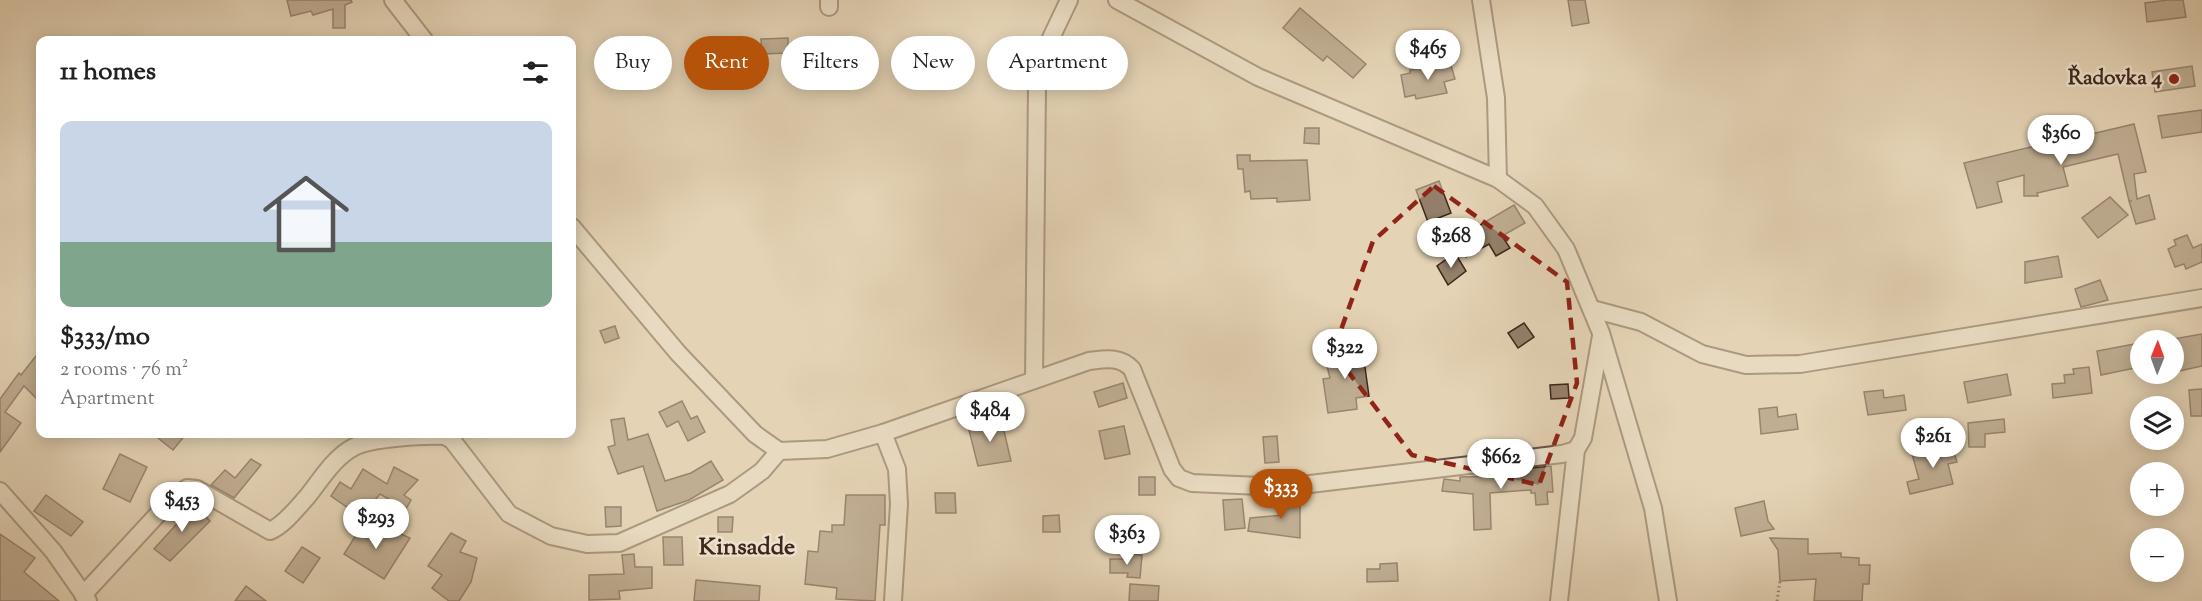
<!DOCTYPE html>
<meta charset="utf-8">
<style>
:root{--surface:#fff;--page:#f6f6f6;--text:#222;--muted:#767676;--accent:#b45309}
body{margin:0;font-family:"Sorts Mill Goudy",serif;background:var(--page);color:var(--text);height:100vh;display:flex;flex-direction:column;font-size:22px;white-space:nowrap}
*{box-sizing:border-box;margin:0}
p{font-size:20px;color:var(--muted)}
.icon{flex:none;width:33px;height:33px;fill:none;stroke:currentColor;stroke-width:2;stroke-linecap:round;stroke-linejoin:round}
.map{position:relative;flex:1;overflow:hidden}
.sheet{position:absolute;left:36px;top:36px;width:540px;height:402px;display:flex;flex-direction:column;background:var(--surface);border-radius:12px;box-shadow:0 3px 15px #0003}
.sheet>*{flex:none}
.hud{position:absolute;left:594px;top:36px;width:570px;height:54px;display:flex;gap:12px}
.needle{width:39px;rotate:1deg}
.buttons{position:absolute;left:2130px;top:330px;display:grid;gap:12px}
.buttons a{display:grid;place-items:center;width:54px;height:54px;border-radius:50%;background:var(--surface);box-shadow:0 3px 15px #0003;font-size:30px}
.price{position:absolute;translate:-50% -51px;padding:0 14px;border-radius:21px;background:#fff;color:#222;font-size:20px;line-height:39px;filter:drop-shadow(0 2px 3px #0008)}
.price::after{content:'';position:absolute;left:50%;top:36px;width:18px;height:14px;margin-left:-9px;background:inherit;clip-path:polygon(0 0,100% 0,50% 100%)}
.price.current{background:var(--accent);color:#fff}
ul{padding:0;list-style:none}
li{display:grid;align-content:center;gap:12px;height:318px;padding:0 24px}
li span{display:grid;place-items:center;height:186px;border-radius:12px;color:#555}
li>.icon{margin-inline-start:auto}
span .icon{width:108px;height:108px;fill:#fffc;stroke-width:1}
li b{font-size:26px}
h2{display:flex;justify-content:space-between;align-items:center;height:72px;padding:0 24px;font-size:26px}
.chip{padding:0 21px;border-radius:27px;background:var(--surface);box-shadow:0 3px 15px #0003;font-size:21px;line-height:54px}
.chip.current{background:var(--accent);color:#fff}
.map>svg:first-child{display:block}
</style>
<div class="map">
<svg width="2202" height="601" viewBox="0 0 2202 601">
<rect width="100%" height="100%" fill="#e4d3b5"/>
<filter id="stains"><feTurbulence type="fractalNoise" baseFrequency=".00333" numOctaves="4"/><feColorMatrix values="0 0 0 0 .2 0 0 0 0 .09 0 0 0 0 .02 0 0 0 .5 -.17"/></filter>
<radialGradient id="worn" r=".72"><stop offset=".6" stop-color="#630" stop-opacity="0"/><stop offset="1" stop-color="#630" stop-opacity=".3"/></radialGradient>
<g fill="#94806b" stroke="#3e271a" stroke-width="1.5">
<path d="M287 0H351L352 2 345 5V28H333V9L313 15 311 11 291 16Z"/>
<path d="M1568 0H1585L1589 23 1572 26Z"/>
<path d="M2168 0H2183L2186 17 2147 22 2145 3Z"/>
<path d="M1300 8 1366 64 1353 78 1327 56 1323 61 1283 28Z"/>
<path d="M788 38V53L762 54 761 39Z"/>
<path d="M1450 62 1455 79 1444 82 1447 93 1416 99 1415 95 1405 97 1401 75 1410 73V70Z"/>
<path d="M2192 66 2195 86 2155 92 2152 72Z"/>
<path d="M2202 110V132L2162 138 2158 116Z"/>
<path d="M2134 124 2146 172 2134 174 2137 199 2149 195 2155 219 2136 224 2129 201H2132H2129L2118 154 2063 167 2068 186 2037 193 2038 196H2024V175L1997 182 2002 202 1977 208 1964 163 2043 144 2040 131 2059 126 2062 141Z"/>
<path d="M1305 128H1319V144L1304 143Z"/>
<path d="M1237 155H1250V161L1307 160 1310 200 1277 202V198L1251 199 1250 191 1245 192 1243 169H1238Z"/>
<path d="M1439 181 1451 213 1428 222 1416 190Z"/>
<path d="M2110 197 2128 215 2098 238 2082 218Z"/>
<path d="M1514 205 1525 223 1502 236 1510 248 1496 256 1489 244 1466 257 1456 239Z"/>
<path d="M2187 235 2193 248 2202 244V262L2186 269 2184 264 2175 267 2168 249 2176 245 2174 240Z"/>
<path d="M1455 253 1466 271 1448 285 1437 266Z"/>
<path d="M2058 256 2062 277 2025 283V262Z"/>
<path d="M2100 280 2108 300 2081 307 2075 289Z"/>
<path d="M1524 323 1534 337 1518 348 1508 333Z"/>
<path d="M615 326 619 338 605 343 600 331Z"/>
<path d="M2202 334V366L2179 371 2173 339Z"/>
<path d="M2140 343V367L2101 375 2097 351Z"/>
<path d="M1362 346 1369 396 1356 398 1357 409 1328 413 1323 379 1330 378 1324 354Z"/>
<path d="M40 351V402L24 386 5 412 21 423 0 452V399L19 373 21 375Z"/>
<path d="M2089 367 2092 393 2053 398 2052 384 2065 383 2064 375 2074 374 2073 369Z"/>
<path d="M2007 374 2011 395 1968 403 1964 382Z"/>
<path d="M1123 383 1127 398 1099 407 1094 392Z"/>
<path d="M1568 384 1569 398 1551 399 1550 385Z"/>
<path d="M2202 389V416H2191L2189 390Z"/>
<path d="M1883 390 1884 398 1904 395 1906 410 1868 415 1864 392Z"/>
<path d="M682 401 691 419 697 416 705 432 688 441 678 421 667 427 659 412Z"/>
<path d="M1777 407 1778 417 1796 414 1798 429 1761 434 1759 409Z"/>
<path d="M624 418 628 440 648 434 665 481 691 473 711 461 723 480 689 500 657 511 643 466 618 474 608 447 615 445 611 420Z"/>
<path d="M1001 418 1011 461 978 466 968 426Z"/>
<path d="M2004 419 2005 432 1985 434V447H1969L1968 423Z"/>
<path d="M1124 426 1130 454 1105 459 1099 431Z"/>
<path d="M153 434H186L173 450Z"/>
<path d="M1277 436 1279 462 1265 463 1263 437Z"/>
<path d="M1951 443 1957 462 1948 464 1953 484 1910 494 1907 482 1919 479 1912 454Z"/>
<path d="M120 454 147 467 130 502 103 489Z"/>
<path d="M251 459 261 465 234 498 211 485 225 470 235 478Z"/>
<path d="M1551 466 1553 492H1547L1548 504 1536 505 1535 493H1531V490L1490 493 1491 529 1474 530 1473 494 1442 491 1444 479 1460 481V477L1497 476 1514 474V470Z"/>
<path d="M394 467 418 480 404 495 411 500 406 509 380 494 361 517 331 496 340 482 351 489 363 469 387 484Z"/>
<rect x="1139" y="477" width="16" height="18"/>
<path d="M935 493H955L956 513H936Z"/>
<path d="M46 495 83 522 71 536 34 511Z"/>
<path d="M846 495H885V525H880L875 601 836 599 837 588 805 584 808 551 818 552 820 531 832 532V525H844Z"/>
<path d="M1300 496V538L1248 531 1250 518 1283 515 1282 497Z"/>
<path d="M1242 499 1245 528 1225 530 1223 500Z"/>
<path d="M1764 501 1768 521 1774 529 1741 536 1735 508Z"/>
<path d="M194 505 210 521 170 561 154 549Z"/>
<path d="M605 507H621V526L606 527Z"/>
<path d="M1059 515 1060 532H1043V516Z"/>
<path d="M718 517H733L732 532H718Z"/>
<path d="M363 524 388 537 392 530 410 538 384 579 344 554Z"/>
<path d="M451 533 466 541 460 552 477 558 471 582 459 601H449L432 588 442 575 428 566Z"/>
<path d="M0 534 35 558 24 572 59 601H0Z"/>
<path d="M663 537H682L683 565H664Z"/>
<path d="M1770 538 1808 539V554L1841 553V557L1859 558V565H1870L1869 584H1863L1862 601H1814L1816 579 1780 581 1778 550Z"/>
<path d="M302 547 320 558 303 583 285 571Z"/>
<path d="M634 554 635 567H652V588L619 591 620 599 589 600V575L624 574 622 555Z"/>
<path d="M1129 554 1142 555 1140 578 1127 577 1128 573H1110V559H1129Z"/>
<path d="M1397 563 1398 581 1367 582V569H1380V564Z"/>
<path d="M696 580 760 586 759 601H694Z"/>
<path d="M1130 584 1159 586 1158 601H1129Z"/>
<path d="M246 586 266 601H235Z"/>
</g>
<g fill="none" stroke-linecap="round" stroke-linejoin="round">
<g stroke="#685241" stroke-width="20">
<g id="street">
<path d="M393 0 424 40"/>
<path d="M829 0V7"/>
<path d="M1117 0 1258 77 1498 179 1535 206 1566 249 1601 333 1653 508 1668 601"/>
<path d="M1481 0 1496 98 1498 179"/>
<path d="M572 227 678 353 755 434 779 451 827 449 883 433 1089 361C1106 359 1120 356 1132 369L1172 469 1179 478 1192 483 1285 487 1562 454 1576 450"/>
<path d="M1592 309 1641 322 1702 354 1746 365 1800 364 2202 298"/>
<path d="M1034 380 1037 87 1042 57 1069 0"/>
<path d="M883 433 897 469 899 504 893 601"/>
<path d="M0 491 53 551 88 601"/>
<path d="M83 595 170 501 187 488 197 489 270 531C284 525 297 508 307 497 320 481 334 457 354 447 370 438 425 435 445 436L452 440 509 514 551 536 587 544 619 543 730 494 762 471 779 451"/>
<path d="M1559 601 1576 450 1583 438 1601 336"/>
</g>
</g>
<path stroke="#3e271a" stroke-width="3" stroke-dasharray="1.5 3" stroke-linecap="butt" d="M1777 601 1780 581"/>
<use href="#street" stroke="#ede2cf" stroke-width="16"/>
</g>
<path d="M0 0H2202V601H0ZM1434 186 1567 282 1577 383 1539 485 1412 455 1333 352 1373 241Z" fill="#e4d3b5" fill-opacity=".55" fill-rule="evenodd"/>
<path fill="none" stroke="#8f2418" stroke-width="4.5" stroke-dasharray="12 8" stroke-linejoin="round" d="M1434 186 1567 282 1577 383 1539 485 1412 455 1333 352 1373 241Z"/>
<circle fill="#8f2418" stroke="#ede2cf" stroke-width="2" cx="2174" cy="79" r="6"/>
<g text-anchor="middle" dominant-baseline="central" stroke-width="5" stroke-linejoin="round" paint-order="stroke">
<g font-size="21" font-weight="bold" fill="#3e271a" stroke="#ede2cf" text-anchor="end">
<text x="2162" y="79">Řadovka 4</text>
</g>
<g font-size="24" font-weight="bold" fill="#3e271a" stroke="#ede2cf">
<text x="747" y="548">Kinsadde</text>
</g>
</g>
<rect width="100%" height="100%" filter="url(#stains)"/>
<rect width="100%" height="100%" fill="url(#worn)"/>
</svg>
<div class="buttons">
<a><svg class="needle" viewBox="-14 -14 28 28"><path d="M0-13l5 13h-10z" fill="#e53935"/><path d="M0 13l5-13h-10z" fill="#767676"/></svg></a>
<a><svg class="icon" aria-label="layers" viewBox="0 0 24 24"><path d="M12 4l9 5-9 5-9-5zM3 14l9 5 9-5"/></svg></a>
<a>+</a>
<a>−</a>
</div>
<b class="price" style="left:1428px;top:81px">$465</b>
<b class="price" style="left:2061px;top:166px">$360</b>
<b class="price" style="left:1451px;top:269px">$268</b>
<b class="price" style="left:1345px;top:380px">$322</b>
<b class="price" style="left:990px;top:443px">$484</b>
<b class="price" style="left:1933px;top:469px">$261</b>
<b class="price" style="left:1501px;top:490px">$662</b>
<b class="price current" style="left:1281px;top:520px">$333</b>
<b class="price" style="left:182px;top:533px">$453</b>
<b class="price" style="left:376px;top:550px">$293</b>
<b class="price" style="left:1127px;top:566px">$363</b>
<div class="hud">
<a class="chip">Buy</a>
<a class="chip current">Rent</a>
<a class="chip">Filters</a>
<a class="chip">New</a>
<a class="chip">Apartment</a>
</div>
<section class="sheet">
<h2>11 homes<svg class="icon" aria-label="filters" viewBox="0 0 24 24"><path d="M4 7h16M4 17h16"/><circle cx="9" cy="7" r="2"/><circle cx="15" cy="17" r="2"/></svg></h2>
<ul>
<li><span style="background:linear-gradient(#c9d6e8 65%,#7fa58c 0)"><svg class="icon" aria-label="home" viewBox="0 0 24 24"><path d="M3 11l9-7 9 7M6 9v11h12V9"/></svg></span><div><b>$333/mo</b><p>2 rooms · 76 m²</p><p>Apartment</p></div></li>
</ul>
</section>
</div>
